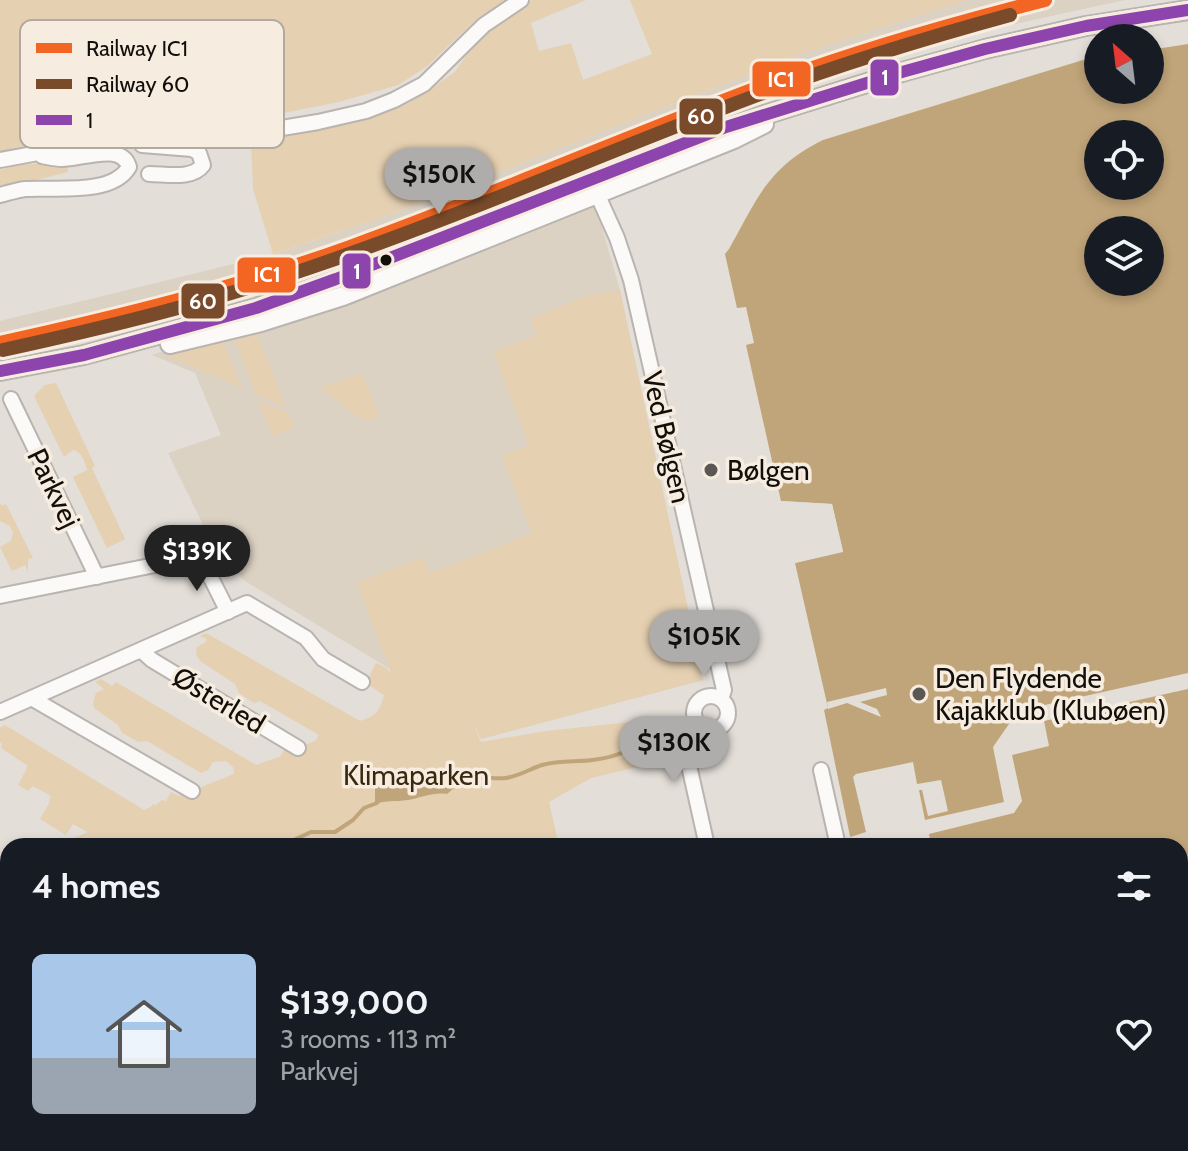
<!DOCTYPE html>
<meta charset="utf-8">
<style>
:root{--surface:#171b24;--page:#242831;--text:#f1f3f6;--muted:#9ea1a6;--line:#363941;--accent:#aeadac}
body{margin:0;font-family:Cabin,sans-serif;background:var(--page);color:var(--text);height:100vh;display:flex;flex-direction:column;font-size:30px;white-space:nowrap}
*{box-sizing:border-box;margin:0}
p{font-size:26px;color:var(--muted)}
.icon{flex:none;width:44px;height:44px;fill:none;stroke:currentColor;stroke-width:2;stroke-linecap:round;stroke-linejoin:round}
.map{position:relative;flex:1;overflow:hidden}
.drawer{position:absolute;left:0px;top:838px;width:1188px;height:314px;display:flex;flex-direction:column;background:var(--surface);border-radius:24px 24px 0 0;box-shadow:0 4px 12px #0003}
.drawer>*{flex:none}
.needle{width:52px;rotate:332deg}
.controls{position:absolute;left:1084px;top:24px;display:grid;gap:16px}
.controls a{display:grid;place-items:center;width:80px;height:80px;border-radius:50%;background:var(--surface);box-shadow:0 4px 12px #0003;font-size:40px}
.price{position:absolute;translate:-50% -68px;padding:0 18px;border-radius:28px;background:var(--accent);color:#111;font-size:26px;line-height:52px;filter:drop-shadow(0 2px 4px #0008)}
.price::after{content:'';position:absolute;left:50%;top:48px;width:24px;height:18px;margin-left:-12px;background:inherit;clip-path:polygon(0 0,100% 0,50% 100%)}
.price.active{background:#222;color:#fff}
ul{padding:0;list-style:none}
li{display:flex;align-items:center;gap:24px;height:200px;padding:0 32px}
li+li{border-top:2px solid var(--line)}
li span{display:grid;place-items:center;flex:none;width:224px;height:160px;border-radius:12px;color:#555}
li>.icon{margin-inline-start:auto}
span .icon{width:96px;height:96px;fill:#fffc;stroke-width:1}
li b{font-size:34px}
h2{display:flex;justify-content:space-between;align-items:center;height:96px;padding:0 32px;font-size:34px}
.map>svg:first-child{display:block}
</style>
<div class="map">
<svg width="1188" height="1151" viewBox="0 0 1188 1151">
<rect width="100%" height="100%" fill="#e3ded7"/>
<g fill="#dcd2c4">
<path d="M967 0H1125L1001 27 920 50 852 72 659 142 385 251 305 280 231 303 128 329 0 355V321L274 254 394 213 801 54Z"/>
<path d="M596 206 620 290 703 680 481 739 442 649 390 669 245 581 213 545 168 453 221 435 195 373 152 355Z"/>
<path d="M8 986V1144H436L438 1151H0V988Z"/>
</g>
<g fill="#e5d0b2">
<path d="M0 0H508L480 16 426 67 398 85 339 102 208 128 157 127 127 128 13 148 0 153Z"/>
<path d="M532 0H586L531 23 539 51 571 43 583 80 652 54 630 0H967L801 54 394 213 273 254 253 189 251 142 393 110 425 93 455 72 474 44Z"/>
<path d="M67 162 68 172 0 189V170L18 165Z"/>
<path d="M620 290 703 680 481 739 473 722 481 742 546 731 687 716 693 738 688 751 679 757 591 778 549 802 559 846H55L88 832 73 824 66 835 40 819 50 802 49 801 51 796 33 786 28 791 18 785 28 766 1 748 2 744 0 742V728L5 725 144 810 151 807 153 804 156 805 162 800 166 801 171 792 179 796 234 774 233 767 226 761 213 762 208 770 201 773 147 741 139 742 122 733 118 725 94 708 93 702 96 693 104 689 95 682 101 679 112 686 116 682 256 765 281 756 284 750 288 752 315 741 319 735 260 701 254 703 239 693 235 684 200 661 196 654 197 647 206 642V639L200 636 206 633 360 721C377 715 379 713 384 695L370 686 368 679 376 663 387 668 389 672 390 669 356 583 423 557 430 573 532 533 502 456 529 445 493 352 537 335 530 319 583 297Z"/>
<path d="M256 332 286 407 256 394 234 338Z"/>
<path d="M220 341 224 344 242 388 165 355Z"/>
<path d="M362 373 380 417 369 420 358 417 321 388Z"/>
<path d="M56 383 95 466 92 468 125 539 107 548 73 477 87 470C85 462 82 452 73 450L64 457 34 396 45 385Z"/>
<path d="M258 401 289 413 294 427 273 436Z"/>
<path d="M0 503 2 506 6 504 33 558 28 559V572L25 565 12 571 0 547 11 541 13 533 10 526 0 521Z"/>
<path d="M8 868V986L0 988V872Z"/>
</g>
<g fill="#c1a57a" fill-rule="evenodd">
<path d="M1188 44V1151H940L939 1145 945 1144H1180V846H852L824 710 828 708 795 563 843 551 832 504 781 501 746 345 754 343 746 307 737 308 725 254 729 249C757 199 768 167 823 140L1083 60 1098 58V90H1150V50ZM1098 134H1150V186H1098ZM1098 230H1150V282H1098Z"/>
<path d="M462 769 465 779 447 794C433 792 421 798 408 800 396 802 386 800 375 804V787L393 776C419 786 425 795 446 771Z"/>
</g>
<g fill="#e3ded7">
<path d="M781 501 832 504 843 552 795 563 794 559 838 549 829 507 782 505Z"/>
<path d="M1188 673V689L1044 721 1049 746 1012 755 1022 801 1014 813 929 834 931 846H852L850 837 866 832 853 777 856 774 913 762 917 784 941 780 948 811 928 816 922 790H919L925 820 1004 802 993 747 1018 711Z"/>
<path d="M886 688 887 695 860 702 877 709 881 717 847 703 828 709 827 702Z"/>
</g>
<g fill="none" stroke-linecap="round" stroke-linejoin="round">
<g stroke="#c1a57a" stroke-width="4">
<path d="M462 779C480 774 491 780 506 778 519 776 530 769 542 765 561 759 580 763 599 759 616 757 626 750 642 747"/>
<path d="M273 846 283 845 311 832H335L353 820 364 808 377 803"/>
</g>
<g stroke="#b9b4af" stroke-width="18">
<g id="minor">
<path d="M142 145 192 149 199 153 203 165C192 180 166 174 149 174"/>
<path d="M0 160 81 145 132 138 264 131 318 122 366 111 394 100 424 84 484 25 521 0"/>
<path d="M594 187 617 238 631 280 724 690 721 699"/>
<path d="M0 195C8 193 17 190 25 189 55 187 112 196 129 167 122 142 82 159 62 159 55 159 48 157 42 156"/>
<path d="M11 399 97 577"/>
<path d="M0 596 200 556 228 612"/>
<path d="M142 651 152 660 298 748"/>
<circle cx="711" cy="713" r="17"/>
<path d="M33 699 192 791"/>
<path d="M0 712 247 603 306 638 323 659 362 682"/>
<path d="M705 729 688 761 707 846"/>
<path d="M821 770 838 846"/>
<path d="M0 1065 8 1064"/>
<path d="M340 1144 341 1151"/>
<path d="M876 1151 908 1144"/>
</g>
</g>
<g stroke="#b9b4af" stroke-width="22">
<g id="tertiary">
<path d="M170 344 261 322 343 296 734 139 764 124"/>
<path d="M0 371 84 355 256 308 336 279 726 127 902 72 985 49 1086 26 1188 10"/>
</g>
</g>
<use href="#minor" stroke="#fbfaf9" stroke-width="14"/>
<use href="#tertiary" stroke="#fbfaf9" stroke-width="18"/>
<g stroke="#f6ecdf" stroke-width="18">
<path id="bus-1" d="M0 371 84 355 256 308 336 279 726 127 902 72 985 49 1086 26 1188 10"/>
</g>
<use href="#bus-1" stroke="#8e44ad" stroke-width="12"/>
<g stroke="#f6ecdf" stroke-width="20">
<path id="rail-1" d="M0 343C118 317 236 288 350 247 494 195 635 133 779 80 866 48 955 23 1045 0"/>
</g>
<g stroke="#f6ecdf" stroke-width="20">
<path id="rail-2" d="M3 350C108 327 211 302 312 267 465 215 612 149 763 93 844 63 926 38 1010 15"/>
</g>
<use href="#rail-1" stroke="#f26522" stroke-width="14"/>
<use href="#rail-2" stroke="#7a4b2a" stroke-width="14"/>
</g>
<circle fill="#120f0b" stroke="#f6ecdf" stroke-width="3" cx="386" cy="260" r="7"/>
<g fill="#5b5752" stroke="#f6ecdf" stroke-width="3">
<circle cx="711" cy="470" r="8"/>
<circle cx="919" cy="694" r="8"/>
</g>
<g text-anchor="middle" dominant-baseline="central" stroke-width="7" stroke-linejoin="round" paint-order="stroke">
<g font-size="28" fill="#120f0b" stroke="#f6ecdf">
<text transform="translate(667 437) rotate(77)">Ved Bølgen</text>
<text transform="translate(54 488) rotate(64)">Parkvej</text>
<text transform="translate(219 700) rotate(31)">Østerled</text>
</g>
<g font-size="28" fill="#120f0b" stroke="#f6ecdf" text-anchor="start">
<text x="727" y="470">Bølgen</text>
<text x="935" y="678">Den Flydende<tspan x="935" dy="32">Kajakklub (Klubøen)</tspan></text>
</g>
<g font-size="28" fill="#39280d" stroke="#f6ecdf">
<text x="416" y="775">Klimaparken</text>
</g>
</g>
<rect x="20" y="20" width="264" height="128" rx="12" fill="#f6ecdf" stroke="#b2aa9f" stroke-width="2"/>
<rect x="36" y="43" width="36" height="10" fill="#f26522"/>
<rect x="36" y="79" width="36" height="10" fill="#7a4b2a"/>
<rect x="36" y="115" width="36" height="10" fill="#8e44ad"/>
<g font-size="22" fill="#120f0b">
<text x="86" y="56">Railway IC1</text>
<text x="86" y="92">Railway 60</text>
<text x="86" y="128">1</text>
</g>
<g stroke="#f6ecdf" stroke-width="3">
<rect x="869" y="58" width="31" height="39" rx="8" fill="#8e44ad"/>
<rect x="751" y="60" width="61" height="38" rx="8" fill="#f26522"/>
<rect x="678" y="97" width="46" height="39" rx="8" fill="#7a4b2a"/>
<rect x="341" y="252" width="31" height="38" rx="8" fill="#8e44ad"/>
<rect x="236" y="256" width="61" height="38" rx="8" fill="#f26522"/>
<rect x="180" y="282" width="46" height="38" rx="8" fill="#7a4b2a"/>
</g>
<g font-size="22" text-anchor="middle" font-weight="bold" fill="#fff">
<text x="885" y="85">1</text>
<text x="781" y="87">IC1</text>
<text x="701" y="124">60</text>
<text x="357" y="279">1</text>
<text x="267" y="282">IC1</text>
<text x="203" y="309">60</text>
</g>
</svg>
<div class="controls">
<a><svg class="needle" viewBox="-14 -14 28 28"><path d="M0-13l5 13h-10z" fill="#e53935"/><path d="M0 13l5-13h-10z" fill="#9ea1a6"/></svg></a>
<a><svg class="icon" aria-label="locate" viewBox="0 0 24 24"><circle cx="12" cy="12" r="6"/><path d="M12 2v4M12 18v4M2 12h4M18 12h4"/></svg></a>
<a><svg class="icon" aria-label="layers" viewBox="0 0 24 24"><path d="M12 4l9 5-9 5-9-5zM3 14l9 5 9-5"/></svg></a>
</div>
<b class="price" style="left:439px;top:216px">$150K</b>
<b class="price active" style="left:197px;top:593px">$139K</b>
<b class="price" style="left:704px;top:678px">$105K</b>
<b class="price" style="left:674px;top:784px">$130K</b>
<section class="drawer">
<h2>4 homes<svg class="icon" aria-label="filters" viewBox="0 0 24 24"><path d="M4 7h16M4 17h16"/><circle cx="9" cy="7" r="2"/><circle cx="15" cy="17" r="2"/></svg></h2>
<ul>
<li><span style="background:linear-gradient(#a9c7e8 65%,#9aa5b1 0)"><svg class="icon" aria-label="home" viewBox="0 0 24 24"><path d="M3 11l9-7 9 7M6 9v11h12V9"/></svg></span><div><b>$139,000</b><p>3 rooms · 113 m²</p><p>Parkvej</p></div><svg class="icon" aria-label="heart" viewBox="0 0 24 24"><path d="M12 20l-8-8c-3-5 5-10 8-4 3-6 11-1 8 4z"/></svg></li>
</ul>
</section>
</div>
